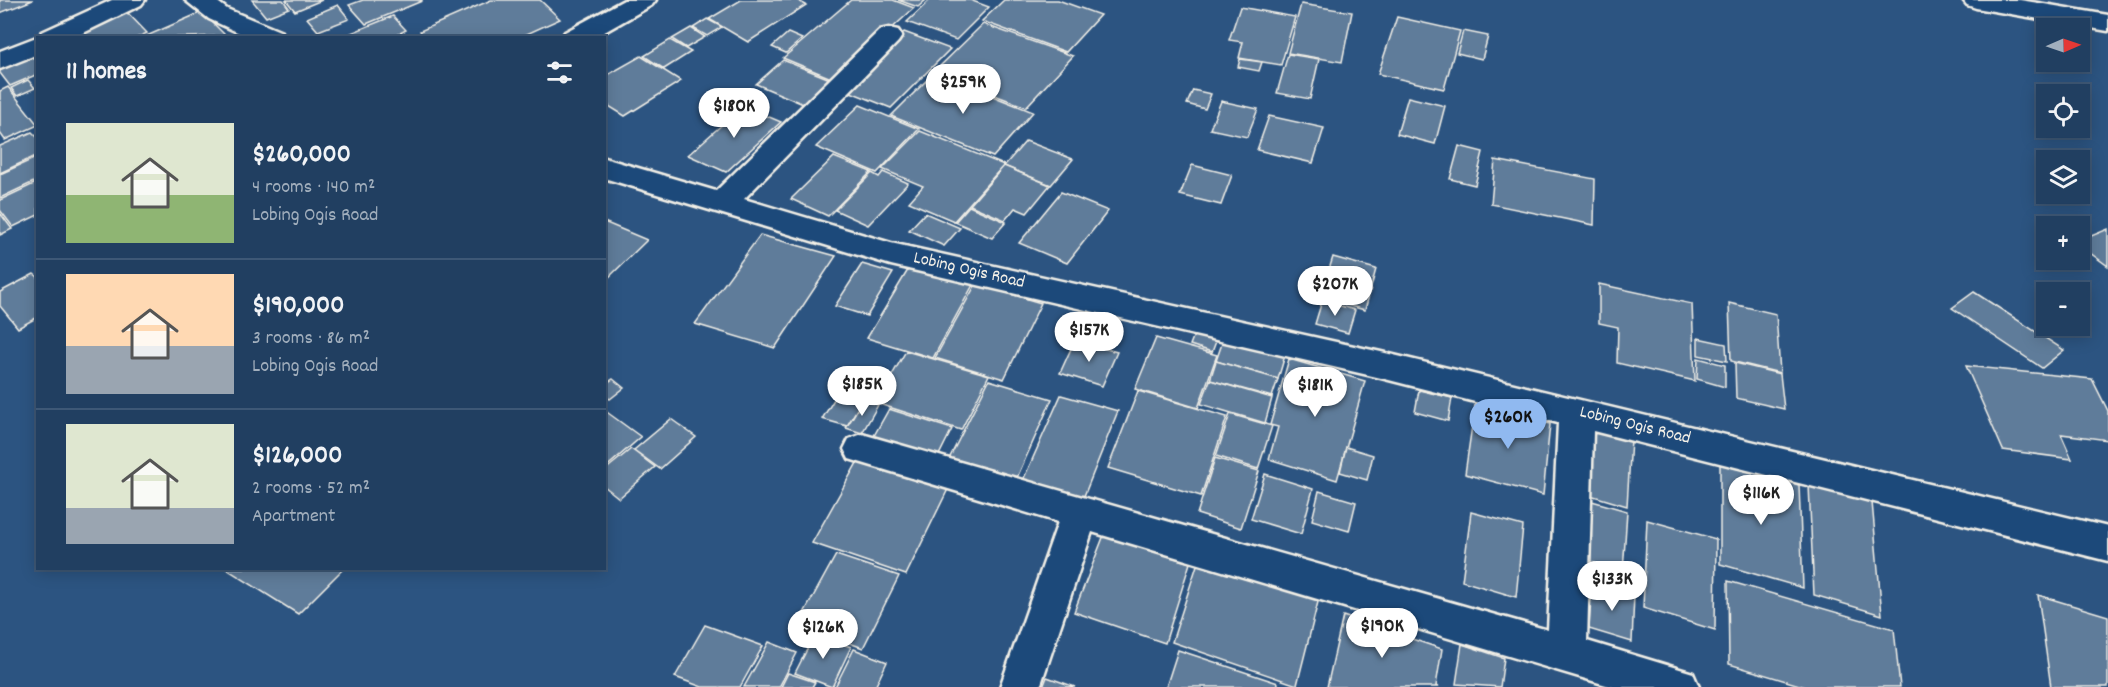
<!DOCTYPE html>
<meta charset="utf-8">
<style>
:root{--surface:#213f61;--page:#2d4a6a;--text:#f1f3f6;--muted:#a2afbd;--line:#3e5876;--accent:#90b9f0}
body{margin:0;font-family:Dekko,sans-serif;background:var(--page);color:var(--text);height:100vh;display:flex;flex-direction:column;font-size:22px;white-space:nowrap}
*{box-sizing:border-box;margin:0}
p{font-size:20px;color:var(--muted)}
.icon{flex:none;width:33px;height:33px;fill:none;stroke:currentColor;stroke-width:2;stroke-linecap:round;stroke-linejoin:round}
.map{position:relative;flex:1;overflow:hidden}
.side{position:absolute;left:36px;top:36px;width:570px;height:534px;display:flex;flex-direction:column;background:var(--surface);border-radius:0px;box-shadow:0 3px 15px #0003,0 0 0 2px var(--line)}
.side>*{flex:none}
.needle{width:39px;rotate:88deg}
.fabs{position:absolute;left:2036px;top:18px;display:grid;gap:12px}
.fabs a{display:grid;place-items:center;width:54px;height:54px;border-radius:0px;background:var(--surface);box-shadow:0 3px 15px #0003,0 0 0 2px var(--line);font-size:30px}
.price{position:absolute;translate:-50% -51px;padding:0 14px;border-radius:21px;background:#fff;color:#222;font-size:20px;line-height:39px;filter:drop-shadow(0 2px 3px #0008)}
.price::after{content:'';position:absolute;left:50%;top:36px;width:18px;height:14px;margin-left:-9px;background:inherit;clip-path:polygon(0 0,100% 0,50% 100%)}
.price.current{background:var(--accent);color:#111}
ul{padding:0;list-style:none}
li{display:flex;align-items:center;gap:18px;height:150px;padding:0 30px}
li+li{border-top:2px solid var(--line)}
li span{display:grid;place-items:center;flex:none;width:168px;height:120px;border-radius:0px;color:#555}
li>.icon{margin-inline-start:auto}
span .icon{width:72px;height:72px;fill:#fffc;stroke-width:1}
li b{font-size:26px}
h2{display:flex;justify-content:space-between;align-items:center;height:72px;padding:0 30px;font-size:26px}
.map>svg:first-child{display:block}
</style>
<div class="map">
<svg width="2108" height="687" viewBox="0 0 2108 687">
<rect width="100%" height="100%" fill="#2c5481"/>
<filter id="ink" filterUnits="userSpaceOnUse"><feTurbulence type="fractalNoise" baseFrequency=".0167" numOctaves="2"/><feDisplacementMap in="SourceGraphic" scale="12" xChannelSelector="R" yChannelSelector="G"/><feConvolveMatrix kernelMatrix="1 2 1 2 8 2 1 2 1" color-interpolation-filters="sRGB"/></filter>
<g filter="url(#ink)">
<g fill="#5e7b9a" stroke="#f4f1e8" stroke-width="1.5">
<path d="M0 0H33L0 13Z"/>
<path d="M252 0H283L289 8 266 17Z"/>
<path d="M286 0H322L295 11Z"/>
<path d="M363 0H422V1L366 24 349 5Z"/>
<path d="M491 0H540L560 19 518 38H426L420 31Z"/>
<path d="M741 0H797L806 5 748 42 709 19Z"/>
<path d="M851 0H893L914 8 836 80 783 58Z"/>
<path d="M898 0H926L918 7Z"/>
<path d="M930 0H970L989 7 956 40 907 22Z"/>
<path d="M1004 0H1058L1100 15 1066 52 982 21Z"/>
<path d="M1301 4 1352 12 1342 62 1288 53Z"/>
<path d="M338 5 349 19 318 31 307 18Z"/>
<path d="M1240 7 1295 17 1281 65 1239 58 1243 42 1229 40Z"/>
<path d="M124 9 147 33 136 38H57Z"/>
<path d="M202 12 226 36 142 38Z"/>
<path d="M393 16 406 30 390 38H354L351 33Z"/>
<path d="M1397 17 1460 31 1444 89 1378 74Z"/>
<path d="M707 19 722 27 707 36 693 28Z"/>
<path d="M983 24 1073 56 1026 107 934 72Z"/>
<path d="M691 28 705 37 686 48 672 39Z"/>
<path d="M1463 31 1488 36 1482 59 1457 53Z"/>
<path d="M904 32 950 49 891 108 843 89Z"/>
<path d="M788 33 802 39 786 53 772 47Z"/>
<path d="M670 40 691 52 664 69 644 56Z"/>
<path d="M38 50V74L10 86 0 73V64Z"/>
<path d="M1288 54 1319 59 1310 99 1277 93Z"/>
<path d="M641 56 681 81 625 116 604 103V77Z"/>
<path d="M1240 59 1262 62 1259 71 1238 67Z"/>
<path d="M783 60 835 81 808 106 756 84Z"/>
<path d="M934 73 1033 112 993 157 891 116Z"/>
<path d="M28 80 35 88 17 96 11 88Z"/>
<path d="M8 87 38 125 5 140 0 133V91Z"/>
<path d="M1193 90 1211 94 1205 109 1187 104Z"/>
<path d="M1408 97 1445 106 1435 144 1397 134Z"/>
<path d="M1221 101 1258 109 1247 137 1210 129Z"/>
<path d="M860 105 919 129 877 173 816 147Z"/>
<path d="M743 106 781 122 726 172 688 155Z"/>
<path d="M1269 116 1324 128 1313 163 1257 150Z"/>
<path d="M920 131 1004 165 954 221 909 202 923 186 882 169Z"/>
<path d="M32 132 38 138V155L0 173V146Z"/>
<path d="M1026 141 1073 159 1051 185 1004 166Z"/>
<path d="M1459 146 1483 152 1475 185 1450 179Z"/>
<path d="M38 157V180L0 198V174Z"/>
<path d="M834 157 871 172 828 216 791 199Z"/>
<path d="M1495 160 1595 179 1594 225 1491 204Z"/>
<path d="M1192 165 1232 175 1221 205 1180 195Z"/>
<path d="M1004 166 1050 185 1027 213 1015 208 1005 220 970 205Z"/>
<path d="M883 172 908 183 868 225 835 210 872 173 879 177Z"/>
<path d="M38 182V215L13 227 0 210V200Z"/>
<path d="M1061 192 1108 211 1067 263 1019 243Z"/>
<path d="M969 206 1006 222 992 238 955 222Z"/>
<path d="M0 213 12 229 0 235Z"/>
<path d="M925 213 960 228 944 246 909 230Z"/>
<path d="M604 222 647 240 604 282Z"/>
<path d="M2108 229V266L2079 245V241Z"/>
<path d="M760 235 836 256 775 348 695 324Z"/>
<path d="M1333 257 1376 269 1365 310 1320 298Z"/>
<path d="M862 264 893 273 867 316 835 306Z"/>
<path d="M911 265 974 283 933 358 867 338Z"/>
<path d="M34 274 38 277V317L18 328 0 306V292Z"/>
<path d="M976 284 1041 303 1004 379 935 358Z"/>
<path d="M1599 284 1692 304 1695 381 1617 363 1618 327 1599 323Z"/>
<path d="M1974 292 2064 350 2042 368 1952 308Z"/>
<path d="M1322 301 1355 310 1348 333 1315 324Z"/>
<path d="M1729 303 1776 314 1780 373 1731 361Z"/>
<path d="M1196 330 1218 336 1212 352 1190 345Z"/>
<path d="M1225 335 1286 352 1278 379 1216 361Z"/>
<path d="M1156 338 1217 355 1198 408 1135 389Z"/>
<path d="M1698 338 1726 344 1727 361 1698 355Z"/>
<path d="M1075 340 1117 352 1102 386 1060 373Z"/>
<path d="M906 351 989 375 961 430 876 403Z"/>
<path d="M1698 358 1725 365V387L1697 379Z"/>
<path d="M1289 359 1365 381 1337 480 1269 459 1278 427 1270 425Z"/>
<path d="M1216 361 1278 379 1272 397 1210 380Z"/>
<path d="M1735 363 1780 374 1784 409 1736 398Z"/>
<path d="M1966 366 2092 379 2108 411V440L2061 434 2072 459 2003 450Z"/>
<path d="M613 379 624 388 610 399 604 395V385Z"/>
<path d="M989 380 1052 399 1015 482 948 461Z"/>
<path d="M1210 380 1272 398 1265 423 1201 404Z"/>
<path d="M844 383 868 391 847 426 822 419Z"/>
<path d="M1419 390 1452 398 1448 421 1415 412Z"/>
<path d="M1138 391 1227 417 1201 496 1108 468Z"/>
<path d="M1061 395 1118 411 1080 506 1020 487Z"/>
<path d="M863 400 878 405 862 433 846 428Z"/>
<path d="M1475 405 1550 424 1543 495 1465 474Z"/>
<path d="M889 409 952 429 936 461 871 441Z"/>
<path d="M604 410 641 437 604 469Z"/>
<path d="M1230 414 1272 426 1258 469 1216 456Z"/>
<path d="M671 419 696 437 660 469 634 450Z"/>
<path d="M1585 426 1631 439 1627 506 1580 492Z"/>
<path d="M1346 447 1373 455 1367 480 1340 472Z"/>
<path d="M631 449 655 467 619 498 604 486V471Z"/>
<path d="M862 454 951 483 906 575 812 543Z"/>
<path d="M1215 458 1259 471 1241 528 1197 514Z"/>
<path d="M1720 464 1799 485 1803 588 1720 564Z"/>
<path d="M1265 474 1313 489 1301 534 1251 519Z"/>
<path d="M1809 485 1872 502 1882 615 1814 595Z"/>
<path d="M1319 491 1356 502 1349 531 1312 520Z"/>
<path d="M1585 499 1627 511 1623 572 1579 558Z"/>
<path d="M1471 512 1523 526 1516 597 1462 581Z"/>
<path d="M1647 520 1716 539 1715 630 1643 608Z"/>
<path d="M1104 535 1190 563 1165 643 1074 612Z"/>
<path d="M836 555 899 576 863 648 798 624Z"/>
<path d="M1199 559 1319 598 1297 685 1172 642Z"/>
<path d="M225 568H344L298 614Z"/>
<path d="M1728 581 1894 629 1900 687H1806L1729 664Z"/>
<path d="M1592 582 1634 595 1632 642 1589 629Z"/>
<path d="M2038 595 2108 616V687H2051Z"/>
<path d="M1343 616 1442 649 1436 686 1439 687H1327Z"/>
<path d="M705 625 763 646 740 687H702L675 677Z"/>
<path d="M815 634 851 647 832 687 795 673Z"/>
<path d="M769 642 797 653 779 687H744Z"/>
<path d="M1462 644 1504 658 1500 687 1456 684Z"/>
<path d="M854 649 887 662 875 687H835Z"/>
<path d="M1178 650 1278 683 1277 687H1166Z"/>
<path d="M788 673 815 682 812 687H781Z"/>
<path d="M1047 677 1075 687H1043Z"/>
</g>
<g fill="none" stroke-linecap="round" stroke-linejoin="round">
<g stroke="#f4f1e8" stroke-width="5">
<g id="minor">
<path d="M112 0H145L141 5 73 38H38V54L0 69V51L39 36 42 32Z"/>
<path d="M185 0H215L227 9 282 32 286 38H250L209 19Z"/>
<path d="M624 0H656L652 5 594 38H561L565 32Z"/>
<path d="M1963 0H2020L2108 15V31L1976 8 1967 5Z"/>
<path d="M889 28 898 30 902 36 898 42 744 199 891 243 1381 352 2108 527V561L1593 431 1587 641 1693 673 1699 687H1613L1092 532 1040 687H1000L1058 522 849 459 844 449 849 439 862 434 1548 630 1558 423 1381 378 891 265 604 178V158L716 191 880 30Z"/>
</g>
</g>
<use href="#minor" fill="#1f4a7a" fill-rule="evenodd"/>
</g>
</g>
<g text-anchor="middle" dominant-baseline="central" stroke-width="4.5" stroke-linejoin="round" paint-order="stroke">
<g font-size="18" fill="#f4f1e8" stroke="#1f4a7a">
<text transform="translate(969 271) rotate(13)">Lobing Ogis Road</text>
<text transform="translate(1635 426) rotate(14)">Lobing Ogis Road</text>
</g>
</g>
</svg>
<div class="fabs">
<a><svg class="needle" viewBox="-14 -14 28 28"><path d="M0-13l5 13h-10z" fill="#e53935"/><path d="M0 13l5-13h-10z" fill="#a2afbd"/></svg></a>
<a><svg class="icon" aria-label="locate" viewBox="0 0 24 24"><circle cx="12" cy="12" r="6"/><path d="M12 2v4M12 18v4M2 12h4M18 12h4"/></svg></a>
<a><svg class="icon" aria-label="layers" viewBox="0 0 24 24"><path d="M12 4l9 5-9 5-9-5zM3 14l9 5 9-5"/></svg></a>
<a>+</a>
<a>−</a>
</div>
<b class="price" style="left:963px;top:115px">$259K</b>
<b class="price" style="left:734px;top:139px">$180K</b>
<b class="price" style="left:1335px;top:317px">$207K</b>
<b class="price" style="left:1089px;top:363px">$157K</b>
<b class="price" style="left:862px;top:417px">$185K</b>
<b class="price" style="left:1315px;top:418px">$181K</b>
<b class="price current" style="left:1508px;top:450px">$260K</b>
<b class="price" style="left:1761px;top:526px">$116K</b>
<b class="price" style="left:1612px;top:612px">$133K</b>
<b class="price" style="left:1382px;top:659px">$190K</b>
<b class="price" style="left:823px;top:660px">$126K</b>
<section class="side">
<h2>11 homes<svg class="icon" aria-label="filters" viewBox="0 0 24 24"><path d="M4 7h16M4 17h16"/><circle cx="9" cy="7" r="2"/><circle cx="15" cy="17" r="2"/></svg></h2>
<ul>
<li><span style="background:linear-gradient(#dfe7d0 60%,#8fb573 0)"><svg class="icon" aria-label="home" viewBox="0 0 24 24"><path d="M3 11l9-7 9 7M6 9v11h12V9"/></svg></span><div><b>$260,000</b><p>4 rooms · 140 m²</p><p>Lobing Ogis Road</p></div></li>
<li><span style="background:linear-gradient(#ffd9b3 60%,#9aa5b1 0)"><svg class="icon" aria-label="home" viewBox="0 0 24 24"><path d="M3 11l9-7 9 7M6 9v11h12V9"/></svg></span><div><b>$190,000</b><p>3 rooms · 86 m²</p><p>Lobing Ogis Road</p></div></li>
<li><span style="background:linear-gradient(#dfe7d0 70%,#9aa5b1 0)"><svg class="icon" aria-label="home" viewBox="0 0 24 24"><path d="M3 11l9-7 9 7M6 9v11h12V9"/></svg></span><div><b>$126,000</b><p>2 rooms · 52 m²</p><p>Apartment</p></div></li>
</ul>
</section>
</div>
